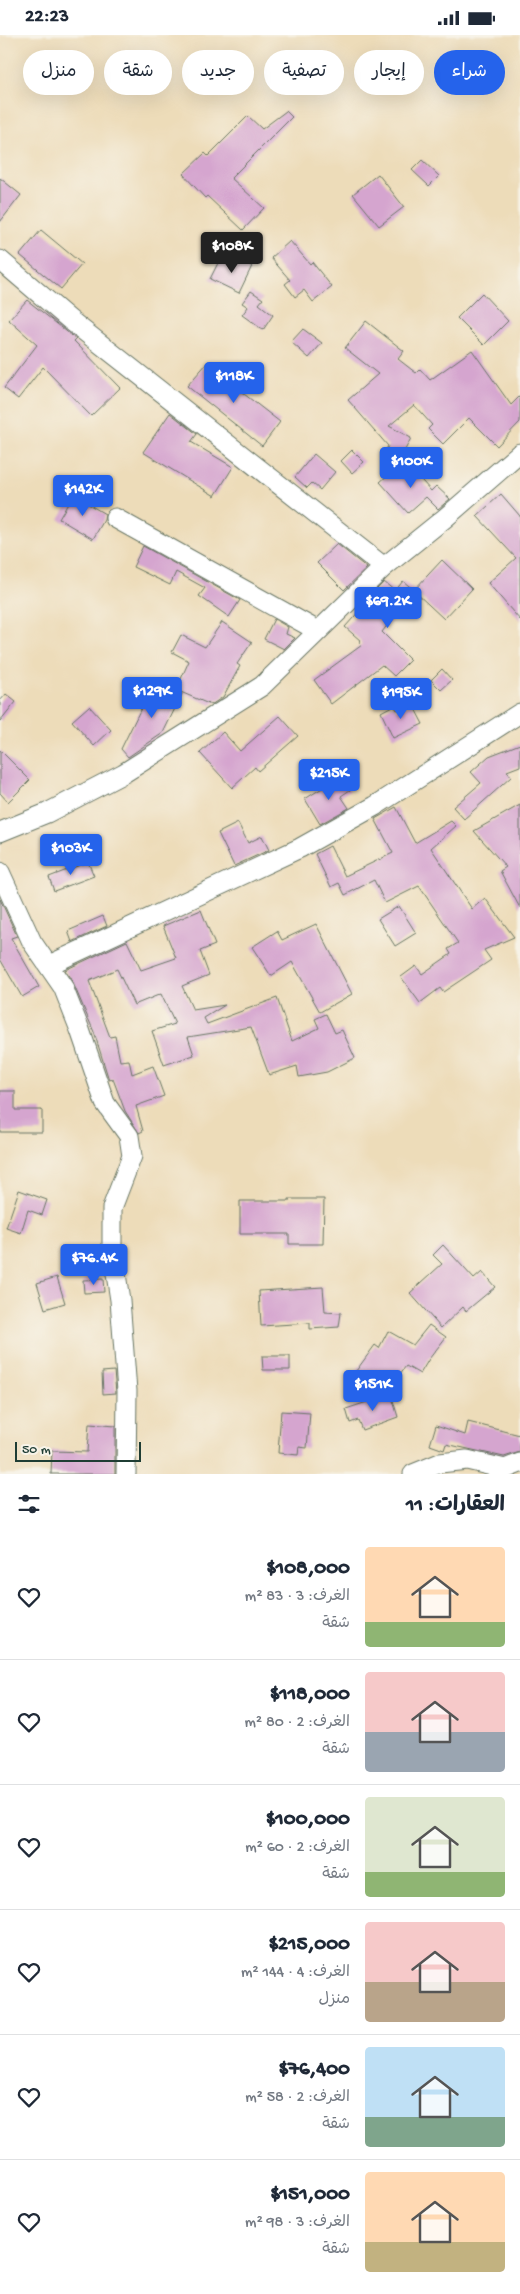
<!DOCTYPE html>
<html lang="ar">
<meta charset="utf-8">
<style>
:root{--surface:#fff;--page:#f2f2f3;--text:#1f2937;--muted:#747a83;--line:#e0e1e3;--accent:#2563eb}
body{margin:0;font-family:"Gochi Hand","Playpen Sans Arabic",sans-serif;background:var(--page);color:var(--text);direction:rtl;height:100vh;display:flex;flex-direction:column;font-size:19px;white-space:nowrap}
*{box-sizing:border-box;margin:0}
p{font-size:16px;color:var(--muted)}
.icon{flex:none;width:28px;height:28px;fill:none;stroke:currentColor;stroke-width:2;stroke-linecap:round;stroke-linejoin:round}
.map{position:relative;height:1439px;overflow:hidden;direction:ltr}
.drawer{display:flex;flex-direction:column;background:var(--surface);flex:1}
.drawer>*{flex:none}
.hud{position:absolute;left:15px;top:15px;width:490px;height:45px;direction:rtl;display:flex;gap:10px}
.scale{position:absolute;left:15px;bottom:12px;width:126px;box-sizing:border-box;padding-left:5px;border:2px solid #1f3d34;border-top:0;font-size:14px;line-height:18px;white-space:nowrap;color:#1f3d34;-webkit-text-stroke:4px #f7f3e8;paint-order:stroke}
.price{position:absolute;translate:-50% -42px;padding:0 11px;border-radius:5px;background:var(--accent);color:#fff;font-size:16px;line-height:32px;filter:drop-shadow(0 1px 2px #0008)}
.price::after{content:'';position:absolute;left:50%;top:30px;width:15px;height:11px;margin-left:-8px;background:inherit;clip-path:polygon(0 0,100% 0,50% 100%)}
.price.active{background:#222;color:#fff}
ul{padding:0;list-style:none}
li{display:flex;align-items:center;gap:15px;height:125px;padding:0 15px}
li+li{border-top:1px solid var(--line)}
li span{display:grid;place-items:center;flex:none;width:140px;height:100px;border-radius:5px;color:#555}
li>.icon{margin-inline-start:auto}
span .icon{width:60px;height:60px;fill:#fffc;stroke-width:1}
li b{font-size:21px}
h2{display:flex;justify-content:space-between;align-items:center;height:60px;padding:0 15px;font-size:21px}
.chip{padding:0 18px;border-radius:22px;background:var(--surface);box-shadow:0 5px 20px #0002;font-size:18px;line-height:45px}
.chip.active{background:var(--accent);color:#fff}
.status{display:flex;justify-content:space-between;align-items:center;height:35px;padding:0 25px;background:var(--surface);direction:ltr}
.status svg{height:14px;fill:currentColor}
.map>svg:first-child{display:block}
</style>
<div class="status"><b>22:23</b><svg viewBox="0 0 49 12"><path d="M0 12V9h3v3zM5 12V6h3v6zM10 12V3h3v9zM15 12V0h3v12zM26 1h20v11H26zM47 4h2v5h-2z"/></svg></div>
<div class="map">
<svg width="520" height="1439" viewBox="0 0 520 1439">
<rect width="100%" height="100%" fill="#f7f3e8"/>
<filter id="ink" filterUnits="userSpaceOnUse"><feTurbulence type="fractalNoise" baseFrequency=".02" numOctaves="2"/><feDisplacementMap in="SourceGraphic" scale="10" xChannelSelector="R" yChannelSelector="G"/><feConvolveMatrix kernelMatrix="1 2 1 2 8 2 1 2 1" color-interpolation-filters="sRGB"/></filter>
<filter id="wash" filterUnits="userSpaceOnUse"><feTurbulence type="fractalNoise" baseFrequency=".0096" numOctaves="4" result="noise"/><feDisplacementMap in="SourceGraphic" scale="20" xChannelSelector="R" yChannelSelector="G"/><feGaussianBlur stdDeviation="1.12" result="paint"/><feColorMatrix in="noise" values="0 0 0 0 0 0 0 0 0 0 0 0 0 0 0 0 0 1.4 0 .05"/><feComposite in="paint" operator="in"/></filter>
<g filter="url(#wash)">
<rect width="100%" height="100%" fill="#eddcb9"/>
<g id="blocks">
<g fill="#d5a5cf">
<path d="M286 76 292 82 231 143 264 173 243 195 207 161 205 163 183 139 205 118 208 121 248 81 262 94Z"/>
<path d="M422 125 439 141 429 151 412 135Z"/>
<path d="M378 139 404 172 379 191 353 159Z"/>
<path d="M0 143 21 160 0 187Z"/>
<path d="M41 195 82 229 61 254 20 220Z"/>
<path d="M290 206 310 229 312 227 332 252 313 267 304 255 295 262 285 249 290 245 271 223Z"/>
<path d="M233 222 252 231 239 258 210 244 220 224 229 229Z"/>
<path d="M251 256 263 264 259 269 273 280 263 295 242 280 248 272 242 268Z"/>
<path d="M482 258 508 286 484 310 457 283Z"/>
<path d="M27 265 76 304 74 306 120 353 91 381 43 332 18 364 4 353 37 310 9 285Z"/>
<path d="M366 286 404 316 398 324 416 338 420 334 430 345 472 315 511 370 520 361V387L497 411 469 383 443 409 428 394 432 390 414 370 389 391 411 403 401 423 386 415 388 411 348 365 378 339 345 313Z"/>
<path d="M303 294 322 308 309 323 291 307Z"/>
<path d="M208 327 235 352 280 387 262 411 187 351Z"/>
<path d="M170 378 197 399 191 407 233 432 215 461 143 417Z"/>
<path d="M352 415 364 427 352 438 341 426Z"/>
<path d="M314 419 335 437 320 455 312 448 307 453 295 442Z"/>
<path d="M404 426 431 456 436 451 450 464 438 474 426 462 408 478 380 447Z"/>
<path d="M501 459 520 481V585L488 548 516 523 477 481Z"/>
<path d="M73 460 105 479 104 485 93 504 59 484Z"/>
<path d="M337 509 367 533 344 555 317 528Z"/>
<path d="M143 511 240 565 229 582 199 561 205 553 176 537 170 550 133 532Z"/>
<path d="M442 525 472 554 444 584 414 556 382 597 410 625 394 641 382 630 331 669 314 645 362 610 360 608 361 606 345 592 362 573 360 571 384 547 395 556 403 546 414 555Z"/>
<path d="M274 584 288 592 286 599 295 603 284 614 264 604Z"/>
<path d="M222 587 252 607 237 629 240 631 223 662 211 670 176 655 189 626 172 617 181 600 205 612Z"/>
<path d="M442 634 452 645 441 655 431 645Z"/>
<path d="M161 649 182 659 163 698 128 722 121 714 149 657 156 660Z"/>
<path d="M6 659 16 667 0 687V666Z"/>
<path d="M412 668 423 689 393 703 381 677 394 670 397 675Z"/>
<path d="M89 671 111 695 94 711 72 686Z"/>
<path d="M280 681 298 701 258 736 255 732 232 753 200 718 223 697 240 716Z"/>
<path d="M520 709V731L507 736 511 742 464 784 453 772 481 748 471 737 489 721Z"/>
<path d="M0 715 30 745 8 767 0 758Z"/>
<path d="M341 741 350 755 341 761 349 773 320 789 305 764Z"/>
<path d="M520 770V873L500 836 506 832 474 796Z"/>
<path d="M396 772 415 808 451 786 456 791 431 813 472 874 485 863 514 902 484 915 491 925 443 957 440 953 420 968 401 942 416 931 422 939 451 919 448 914 458 908 419 851 385 868 374 845 345 860 339 848 331 852 315 819 330 811 345 841 393 818 375 784Z"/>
<path d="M238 788 248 808 262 801 269 815 234 831 218 798Z"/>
<path d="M88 827 94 841 54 856 49 842Z"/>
<path d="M0 864 17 901 11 903 39 952 22 962 0 924Z"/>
<path d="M399 871 416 898 395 911 378 884Z"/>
<path d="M201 875 215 910 200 916 209 940 182 951 193 975 225 970 204 983 207 989 277 963 292 1006 319 993 315 984 326 979 335 998 342 995 355 1023 327 1037 299 1042 297 1031 269 1040 251 992 188 1002 194 1020 164 1030 152 996 175 989 161 959 134 970 117 934 89 946 110 1002 115 1001 120 1026 129 1025 132 1039 153 1031 164 1061 136 1071 143 1096 139 1098 125 1076 113 1044 109 1045 94 997 73 948 65 935 127 906 141 935 176 923 163 891Z"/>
<path d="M103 881 107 891 72 907 68 896Z"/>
<path d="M316 889 352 959 320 977 292 927 271 941 252 912 277 896 282 905Z"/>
<path d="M0 1056H15V1075H42V1097H0Z"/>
<path d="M19 1155 47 1165 42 1180 28 1175 21 1198 6 1193Z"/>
<path d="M289 1164H324L323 1209H289V1199H240V1166H289Z"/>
<path d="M443 1210 474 1244 482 1237 495 1252 466 1276 463 1272 441 1293 410 1258 442 1229 433 1220Z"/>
<path d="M57 1242 65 1268 45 1274 37 1248Z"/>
<path d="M103 1244 104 1257 84 1258 83 1245Z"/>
<path d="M323 1252 325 1277 341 1278 339 1292 310 1294V1288L261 1291 259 1256Z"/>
<path d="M429 1290 446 1302 429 1324 420 1339 406 1331 385 1358 356 1336 375 1310 379 1313 388 1296 413 1310Z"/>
<path d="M262 1321H290V1335H263Z"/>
<path d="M114 1336 116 1358 103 1359 102 1337Z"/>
<path d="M391 1359 398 1382 362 1395 358 1385 350 1388 346 1374Z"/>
<path d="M281 1376 310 1378 307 1413 299 1412 298 1420 278 1418Z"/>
<path d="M468 1387 520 1400V1417L504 1422 446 1409 444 1415 430 1410 436 1390 465 1400Z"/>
<path d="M89 1389 115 1391V1439H51L52 1416 87 1417Z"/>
</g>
</g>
</g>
<g filter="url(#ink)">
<use href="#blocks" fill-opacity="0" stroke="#677563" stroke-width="1"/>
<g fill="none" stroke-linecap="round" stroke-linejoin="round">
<g stroke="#677563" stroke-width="21">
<g id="minor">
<path d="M0 225 70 285 384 532"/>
<path d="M115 483 318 596"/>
<path d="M0 797 47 778 124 738 262 651 384 532 445 483 520 418"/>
<path d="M0 837 32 907 63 952 80 995 105 1068 129 1101 132 1121 112 1173V1213L120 1265 127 1356 126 1439"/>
<path d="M49 930 300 813 375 771 520 678"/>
<path d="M413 1439 440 1428 467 1425 505 1434 520 1428"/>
</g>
</g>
<use href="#minor" stroke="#fff" stroke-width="19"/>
</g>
</g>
</svg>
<div class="scale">50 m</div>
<b class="price active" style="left:232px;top:239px">$108K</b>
<b class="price" style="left:234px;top:369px">$118K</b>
<b class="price" style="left:411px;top:454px">$100K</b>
<b class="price" style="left:83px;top:482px">$142K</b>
<b class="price" style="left:388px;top:594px">$69.2K</b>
<b class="price" style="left:152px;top:684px">$129K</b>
<b class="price" style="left:401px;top:685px">$195K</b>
<b class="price" style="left:329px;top:766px">$215K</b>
<b class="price" style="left:71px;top:841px">$103K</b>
<b class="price" style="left:94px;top:1251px">$76.4K</b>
<b class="price" style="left:373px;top:1377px">$151K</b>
<div class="hud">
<a class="chip active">شراء</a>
<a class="chip">إيجار</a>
<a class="chip">تصفية</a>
<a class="chip">جديد</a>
<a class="chip">شقة</a>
<a class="chip">منزل</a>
</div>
</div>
<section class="drawer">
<h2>العقارات: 11<svg class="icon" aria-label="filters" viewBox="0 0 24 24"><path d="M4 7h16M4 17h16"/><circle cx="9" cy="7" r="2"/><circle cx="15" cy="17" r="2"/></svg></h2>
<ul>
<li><span style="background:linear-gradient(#ffd9b3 75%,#8fb573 0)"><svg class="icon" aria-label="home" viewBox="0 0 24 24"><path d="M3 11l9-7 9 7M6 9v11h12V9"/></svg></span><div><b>$108,000</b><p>الغرف: 3 · 83 m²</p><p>شقة</p></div><svg class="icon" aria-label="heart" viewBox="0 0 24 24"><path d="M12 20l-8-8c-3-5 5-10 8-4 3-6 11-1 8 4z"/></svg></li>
<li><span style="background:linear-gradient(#f6c9c9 60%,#9aa5b1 0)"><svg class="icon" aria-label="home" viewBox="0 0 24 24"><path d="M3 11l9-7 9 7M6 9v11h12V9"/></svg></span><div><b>$118,000</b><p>الغرف: 2 · 80 m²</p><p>شقة</p></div><svg class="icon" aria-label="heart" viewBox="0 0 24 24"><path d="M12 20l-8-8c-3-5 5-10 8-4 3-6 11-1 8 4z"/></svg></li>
<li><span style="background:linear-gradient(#dfe7d0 75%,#8fb573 0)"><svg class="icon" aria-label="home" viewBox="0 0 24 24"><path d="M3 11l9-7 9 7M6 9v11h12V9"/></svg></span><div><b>$100,000</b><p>الغرف: 2 · 60 m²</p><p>شقة</p></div><svg class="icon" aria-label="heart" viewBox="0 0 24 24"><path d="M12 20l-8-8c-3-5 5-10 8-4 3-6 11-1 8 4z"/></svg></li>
<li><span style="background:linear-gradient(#f6c9c9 60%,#b9a48a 0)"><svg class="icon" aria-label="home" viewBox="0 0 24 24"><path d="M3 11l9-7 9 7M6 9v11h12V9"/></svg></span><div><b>$215,000</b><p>الغرف: 4 · 144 m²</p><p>منزل</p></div><svg class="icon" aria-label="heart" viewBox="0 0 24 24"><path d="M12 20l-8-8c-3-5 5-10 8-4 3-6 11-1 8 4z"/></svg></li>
<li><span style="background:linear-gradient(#bfe0f5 70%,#7fa58c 0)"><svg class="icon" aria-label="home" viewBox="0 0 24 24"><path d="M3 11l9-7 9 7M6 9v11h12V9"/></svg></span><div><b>$76,400</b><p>الغرف: 2 · 58 m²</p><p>شقة</p></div><svg class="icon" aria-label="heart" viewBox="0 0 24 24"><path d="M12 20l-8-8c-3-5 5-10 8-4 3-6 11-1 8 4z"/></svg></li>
<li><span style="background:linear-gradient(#ffd9b3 70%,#c2b280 0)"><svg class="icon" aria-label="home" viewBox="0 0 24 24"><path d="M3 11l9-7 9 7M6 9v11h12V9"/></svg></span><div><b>$151,000</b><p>الغرف: 3 · 98 m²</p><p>شقة</p></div><svg class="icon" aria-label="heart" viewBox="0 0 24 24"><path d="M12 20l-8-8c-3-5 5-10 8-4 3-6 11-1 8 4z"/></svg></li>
</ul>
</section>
